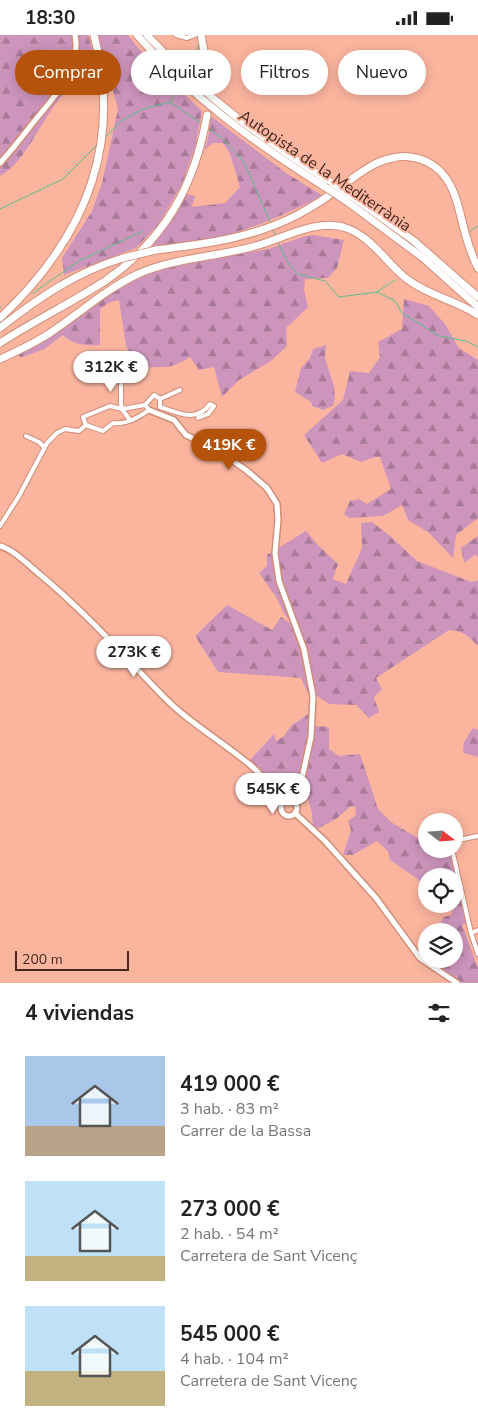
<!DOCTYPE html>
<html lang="es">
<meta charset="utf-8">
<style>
:root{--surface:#fff;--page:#f6f6f6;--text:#222;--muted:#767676;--accent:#b45309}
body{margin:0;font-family:"Nunito Sans",sans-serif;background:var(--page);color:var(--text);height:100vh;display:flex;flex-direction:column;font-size:19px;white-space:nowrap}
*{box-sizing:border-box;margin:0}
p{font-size:16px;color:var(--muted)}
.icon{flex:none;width:28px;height:28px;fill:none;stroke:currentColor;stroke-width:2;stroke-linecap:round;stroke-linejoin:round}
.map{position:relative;height:948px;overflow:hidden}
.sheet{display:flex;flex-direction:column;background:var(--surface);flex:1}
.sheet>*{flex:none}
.banner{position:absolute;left:15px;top:15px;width:449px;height:45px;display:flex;gap:10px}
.needle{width:32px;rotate:107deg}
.tools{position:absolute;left:418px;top:778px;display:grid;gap:10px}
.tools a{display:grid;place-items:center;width:45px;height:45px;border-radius:50%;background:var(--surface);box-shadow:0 2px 12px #0003;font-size:25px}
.scale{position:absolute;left:15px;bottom:12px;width:114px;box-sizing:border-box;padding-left:5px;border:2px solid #43281f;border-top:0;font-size:14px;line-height:18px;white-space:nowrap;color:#43281f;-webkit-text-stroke:4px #fbb59f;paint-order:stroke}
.price{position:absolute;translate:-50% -42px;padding:0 11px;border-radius:18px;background:#fff;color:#222;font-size:16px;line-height:32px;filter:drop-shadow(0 1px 2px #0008)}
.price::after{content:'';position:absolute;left:50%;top:30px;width:15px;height:11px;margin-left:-8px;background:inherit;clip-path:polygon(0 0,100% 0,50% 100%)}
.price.selected{background:var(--accent);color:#fff}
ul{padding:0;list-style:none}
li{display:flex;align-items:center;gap:15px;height:125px;padding:0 25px}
li span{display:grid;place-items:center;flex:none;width:140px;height:100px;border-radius:0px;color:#555}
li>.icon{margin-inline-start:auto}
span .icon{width:60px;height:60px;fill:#fffc;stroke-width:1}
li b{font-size:21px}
h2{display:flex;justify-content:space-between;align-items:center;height:60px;padding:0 25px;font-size:21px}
.chip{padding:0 18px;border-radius:22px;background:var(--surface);box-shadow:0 2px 12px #0003;font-size:18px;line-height:45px}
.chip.selected{background:var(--accent);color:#fff}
.status{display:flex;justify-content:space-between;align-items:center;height:35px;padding:0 25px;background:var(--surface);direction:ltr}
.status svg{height:14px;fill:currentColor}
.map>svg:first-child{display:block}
</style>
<div class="status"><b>18:30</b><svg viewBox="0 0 49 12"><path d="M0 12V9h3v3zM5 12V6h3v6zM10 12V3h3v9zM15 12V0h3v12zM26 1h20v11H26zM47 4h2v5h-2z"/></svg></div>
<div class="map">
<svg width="478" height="948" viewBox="0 0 478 948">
<defs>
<pattern id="forest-firs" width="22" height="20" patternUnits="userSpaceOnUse" patternTransform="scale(1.25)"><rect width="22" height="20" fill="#cd95bc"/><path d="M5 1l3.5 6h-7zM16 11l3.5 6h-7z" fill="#a87a98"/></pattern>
</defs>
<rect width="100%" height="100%" fill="#fbb59f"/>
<g fill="url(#forest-firs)">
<path d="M0 0H88L93 16 91 34 92 40C83 42 83 45 76 50 72 53 67 55 64 59 42 81 27 127 0 141Z"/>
<path d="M97 0H128L147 24 202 76 195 112 182 149 159 189 136 213 64 240 62 223 92 176 102 148 118 74Z"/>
<path d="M211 81 286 138 323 161C264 189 219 210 151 211L175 181 186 159 195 161 192 172 225 168 240 152 230 119 223 108H213L204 115 208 104Z"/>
<path d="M313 200 344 205 337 233 328 243 305 244 304 255 308 272 286 293 287 311 271 326 239 345 222 362 214 332 199 335 190 322C171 335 160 332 138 332L126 311 119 265 108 268 100 274V310C87 311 72 310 63 300L44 314 20 323 18 319 46 305 107 259 148 239 186 227 268 214 305 201Z"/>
<path d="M404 264 429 271 445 289 459 313 478 325V483L456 500 453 523 428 497 408 485 402 470 383 481 349 483 344 479 350 466 359 464 367 469 391 454 380 422H375L361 427 342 419 322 428 304 400 343 365 350 336 369 338 380 322 378 307 402 294Z"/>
<path d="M326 310 325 323 334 351 335 363 333 371 323 375 312 371 311 367 295 357 301 333 310 323 313 314Z"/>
<path d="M372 487 390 501 417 526 461 543 472 547 478 545V611C469 601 463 596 449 595L376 643 382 654 374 662 379 677 369 683 356 670 329 669 319 662 308 658 301 643 218 637 195 601 227 570 272 595 281 582 293 590 285 580 276 562 259 538 267 531V520L306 496 318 510 338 529 333 544 346 549 362 513 361 488Z"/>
<path d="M478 501V522L475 520 464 528 461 513Z"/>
<path d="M308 679 316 691 329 692V714L339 721 360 719 378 774 391 787 426 808V814H450L468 888 462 890 478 933V948H462L430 924H454V896H435L444 882 451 880 454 872 451 869H454V841H426V850L390 825 388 816 377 806 353 820H343L351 795 348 786 356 780 355 771 350 772 336 784 317 794 313 791 312 778 304 751 286 760 250 725 274 699 276 706 284 701 291 691Z"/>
<path d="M473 693 478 695V722L463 718 464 707Z"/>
</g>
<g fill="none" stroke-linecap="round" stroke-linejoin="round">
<g stroke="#5bbe8a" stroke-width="1">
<path d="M187 36 196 20 199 8"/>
<path d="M170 67 202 89"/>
<path d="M207 93 223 104 244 127 270 187"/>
<path d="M104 104 121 86 143 74 170 67 180 49"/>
<path d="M0 174 63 144 97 110"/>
<path d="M272 193 276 201"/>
<path d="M470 196 478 191"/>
<path d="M278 207 288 228 298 239 325 246 339 262 377 257 395 266 402 278 439 301 466 306 478 312"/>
<path d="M377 257 395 245"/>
<path d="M33 258 79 226 143 196"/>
<path d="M0 273 1 272"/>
</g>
<g stroke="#d08d78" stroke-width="6">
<g id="minor">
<path d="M176 0 187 3 195 0"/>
<path d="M121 340V369L122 374"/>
<path d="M160 364V372C180 378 196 388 210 369L214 371 208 379 198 383"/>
<path d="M160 364 180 355"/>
<path d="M145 370 154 360 160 364"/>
<path d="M122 374 130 385"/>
<path d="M86 390 103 396 113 388C126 390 138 383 149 375L145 370"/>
<path d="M86 390 83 382 110 371 122 374 145 370"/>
<path d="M26 401 39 407 44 412"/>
<path d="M0 491 19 461 47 408 57 398 65 394 79 396 86 390"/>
<path d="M454 806 478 801"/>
<path d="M452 814 471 898 478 919"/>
<path d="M471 898 478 895"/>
</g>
</g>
<g stroke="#d08d78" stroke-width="8">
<g id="tertiary">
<path d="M0 128C11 116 22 102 32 89 52 64 82 35 75 0"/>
<path d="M149 375 174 385 186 400 217 415 246 435 267 453 277 469 278 485 275 518 279 546 304 614 313 661 311 702 302 743 294 766"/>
<path d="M0 511C14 515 26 528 37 537 82 574 120 616 160 658 186 686 219 704 249 729 263 740 272 756 288 765"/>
<circle cx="289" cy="773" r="8"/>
<path d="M295 778 325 806 376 863 420 923 457 948"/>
</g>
</g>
<g stroke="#d08d78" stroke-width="9">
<g id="motorway">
<path d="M137 0C191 62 255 108 325 152"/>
<path d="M147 0C204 62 261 103 332 148"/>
<path d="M201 0 205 21 208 52"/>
<path d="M350 160 414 206 478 262"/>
<path d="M345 165 422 222 478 272"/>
<path d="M156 215C205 209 254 203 299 179 314 171 329 161 343 150 359 139 374 126 393 123 409 119 427 124 439 135 457 152 459 178 466 201 469 212 473 223 478 233"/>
<path d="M0 283C82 206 124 113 94 0"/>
<path d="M0 293C38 263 76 237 123 223"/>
<path d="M0 308C34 286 71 268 105 246 165 205 195 150 207 80"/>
<path d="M0 324C16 317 32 309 47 300 78 280 104 255 138 239 177 222 219 222 259 210 286 202 315 185 343 192 371 200 386 228 407 244 429 261 455 265 478 280"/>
</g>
</g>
<use href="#minor" stroke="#fff" stroke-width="4"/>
<use href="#tertiary" stroke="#fff" stroke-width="5"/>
<use href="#motorway" stroke="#fff" stroke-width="7"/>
<g stroke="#d08d78" stroke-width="9" stroke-linecap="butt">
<g id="motorway-bridge">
<path d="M332 148 350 160"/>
<path d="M325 152 345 165"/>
<path d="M123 223 156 215"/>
</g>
</g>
<use href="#motorway-bridge" stroke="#fff" stroke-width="7"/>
</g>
<g text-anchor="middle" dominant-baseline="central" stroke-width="4" stroke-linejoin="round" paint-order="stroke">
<g font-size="16" fill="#43281f" stroke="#fbb59f">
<text transform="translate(325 136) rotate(34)">Autopista de la Mediterrània</text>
</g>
</g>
</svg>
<div class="tools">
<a><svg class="needle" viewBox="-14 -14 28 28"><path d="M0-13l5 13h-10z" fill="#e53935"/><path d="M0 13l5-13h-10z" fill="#767676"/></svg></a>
<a><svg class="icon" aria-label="locate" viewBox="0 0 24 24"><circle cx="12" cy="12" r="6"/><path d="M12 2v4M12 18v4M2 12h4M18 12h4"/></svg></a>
<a><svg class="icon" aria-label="layers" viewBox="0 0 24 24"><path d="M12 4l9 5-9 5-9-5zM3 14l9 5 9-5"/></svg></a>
</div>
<div class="scale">200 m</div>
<b class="price" style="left:111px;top:358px">312K €</b>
<b class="price selected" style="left:229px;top:436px">419K €</b>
<b class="price" style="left:134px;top:643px">273K €</b>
<b class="price" style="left:273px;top:780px">545K €</b>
<div class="banner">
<a class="chip selected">Comprar</a>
<a class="chip">Alquilar</a>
<a class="chip">Filtros</a>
<a class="chip">Nuevo</a>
</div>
</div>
<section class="sheet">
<h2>4 viviendas<svg class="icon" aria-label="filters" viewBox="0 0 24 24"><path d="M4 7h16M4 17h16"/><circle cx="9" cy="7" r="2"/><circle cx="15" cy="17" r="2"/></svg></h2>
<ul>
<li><span style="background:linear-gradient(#a9c7e8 70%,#b9a48a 0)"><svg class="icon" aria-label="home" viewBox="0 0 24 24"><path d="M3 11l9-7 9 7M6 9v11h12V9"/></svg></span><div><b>419 000 €</b><p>3 hab. · 83 m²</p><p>Carrer de la Bassa</p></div></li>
<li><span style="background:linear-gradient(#bfe0f5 75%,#c2b280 0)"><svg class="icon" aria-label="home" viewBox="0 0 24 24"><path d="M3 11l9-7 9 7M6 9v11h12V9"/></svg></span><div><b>273 000 €</b><p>2 hab. · 54 m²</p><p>Carretera de Sant Vicenç</p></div></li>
<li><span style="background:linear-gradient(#bfe0f5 65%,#c2b280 0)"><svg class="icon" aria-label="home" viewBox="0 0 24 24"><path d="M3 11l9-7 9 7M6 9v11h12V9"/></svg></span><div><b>545 000 €</b><p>4 hab. · 104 m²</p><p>Carretera de Sant Vicenç</p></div></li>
</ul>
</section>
